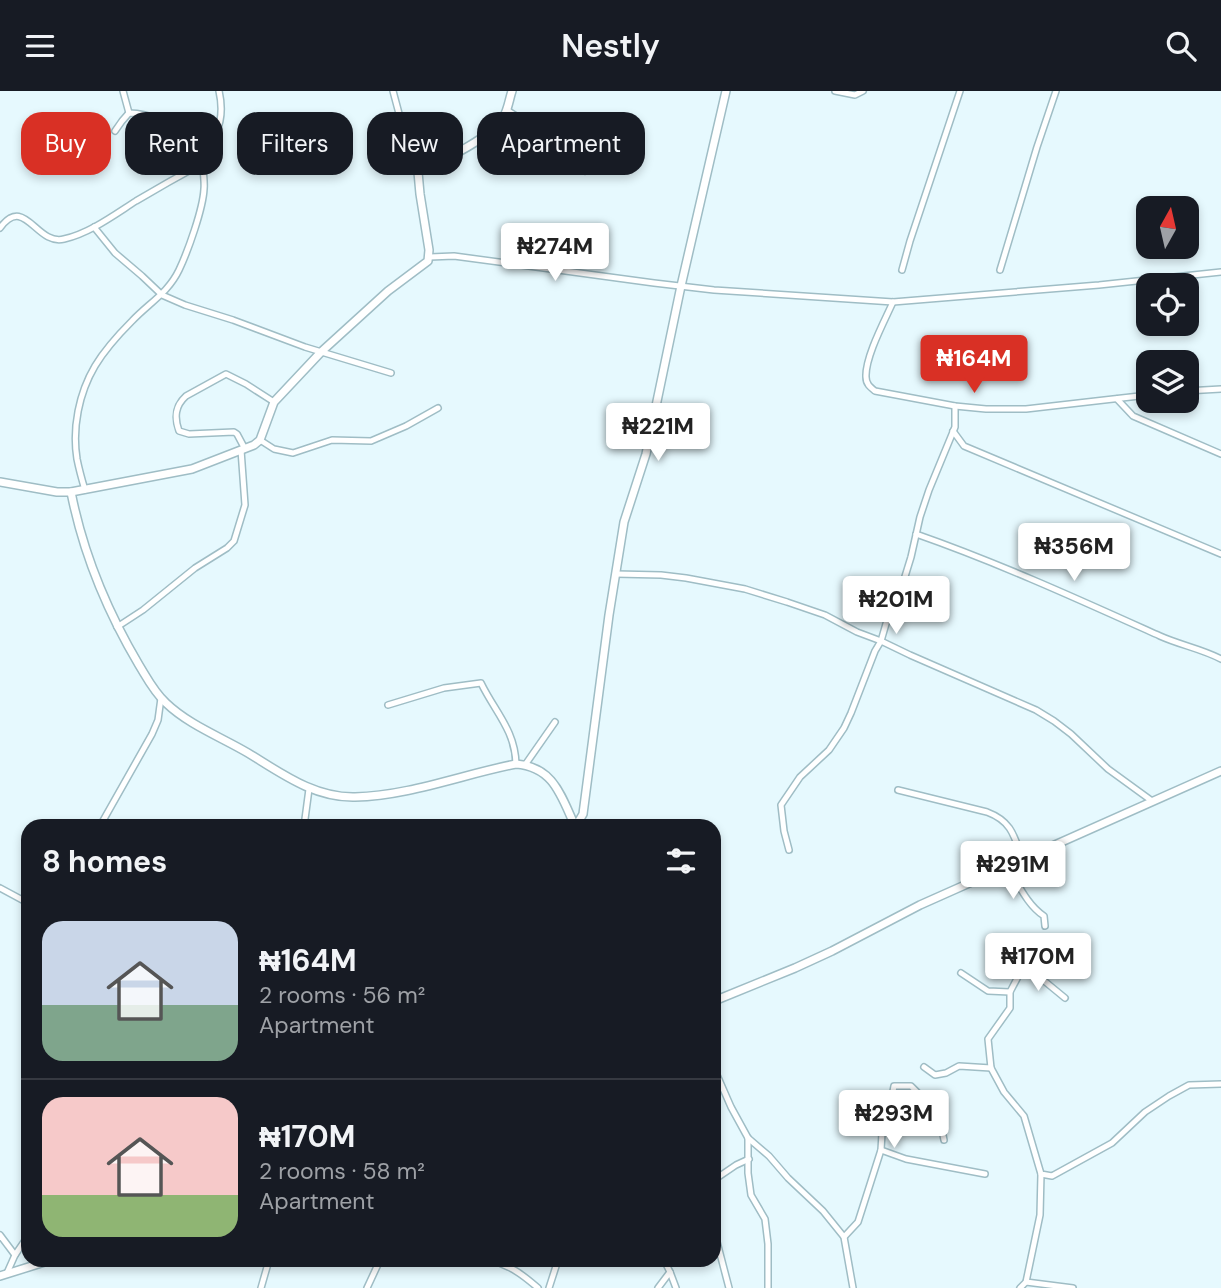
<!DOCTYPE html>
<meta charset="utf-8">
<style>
:root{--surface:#171b24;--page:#20242c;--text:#f1f3f6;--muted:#9ea1a6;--line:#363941;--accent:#d93025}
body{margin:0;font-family:"DM Sans",sans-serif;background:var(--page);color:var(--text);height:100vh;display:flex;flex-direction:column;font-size:26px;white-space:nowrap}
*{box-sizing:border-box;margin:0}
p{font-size:23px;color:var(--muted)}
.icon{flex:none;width:38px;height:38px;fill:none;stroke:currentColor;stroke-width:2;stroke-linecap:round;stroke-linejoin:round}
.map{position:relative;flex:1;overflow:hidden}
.panel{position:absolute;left:21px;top:728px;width:700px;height:448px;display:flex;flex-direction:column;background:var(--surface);border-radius:21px;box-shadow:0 4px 10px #0003}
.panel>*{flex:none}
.hud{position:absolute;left:21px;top:21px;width:700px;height:63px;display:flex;gap:14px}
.needle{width:46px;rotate:8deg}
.tools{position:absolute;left:1136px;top:105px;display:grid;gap:14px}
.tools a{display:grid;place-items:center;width:63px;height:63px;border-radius:14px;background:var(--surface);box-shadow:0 4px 10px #0003;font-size:35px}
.price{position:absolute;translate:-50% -60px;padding:0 16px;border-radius:7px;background:#fff;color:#222;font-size:23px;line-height:46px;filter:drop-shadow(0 2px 4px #0008)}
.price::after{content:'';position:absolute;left:50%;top:42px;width:21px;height:16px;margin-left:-10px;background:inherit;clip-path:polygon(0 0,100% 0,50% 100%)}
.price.on{background:var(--accent);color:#fff}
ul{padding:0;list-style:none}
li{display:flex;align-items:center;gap:21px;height:175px;padding:0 21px}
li+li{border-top:2px solid var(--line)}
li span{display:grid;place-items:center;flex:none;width:196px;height:140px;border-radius:21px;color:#555}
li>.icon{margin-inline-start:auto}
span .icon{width:84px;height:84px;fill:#fffc;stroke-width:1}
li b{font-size:30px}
h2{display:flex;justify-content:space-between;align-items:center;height:84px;padding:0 21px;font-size:30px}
.chip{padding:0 24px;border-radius:21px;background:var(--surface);box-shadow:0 4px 10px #0003;font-size:24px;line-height:63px}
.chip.on{background:var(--accent);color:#fff}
header{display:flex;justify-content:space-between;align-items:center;height:91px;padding:0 21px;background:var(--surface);font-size:32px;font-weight:600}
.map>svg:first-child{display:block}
</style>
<header><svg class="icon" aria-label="menu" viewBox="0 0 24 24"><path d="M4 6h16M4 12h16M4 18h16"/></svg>Nestly<svg class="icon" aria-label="search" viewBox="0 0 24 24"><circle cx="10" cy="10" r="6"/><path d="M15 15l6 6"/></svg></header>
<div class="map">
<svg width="1221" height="1197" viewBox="0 0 1221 1197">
<rect width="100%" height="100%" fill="#e6f9fe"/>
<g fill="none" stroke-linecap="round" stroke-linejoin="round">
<g stroke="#9fbdc5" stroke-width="8">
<g id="minor">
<path d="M123 0 129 22"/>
<path d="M393 0 409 60 418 81"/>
<path d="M835 0 855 4 863 0"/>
<path d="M507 19 521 28 546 62 585 80"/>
<path d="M115 40 122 30 129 22C159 22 182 42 207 56"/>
<path d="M94 136 115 162 142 185 162 204 185 214 233 229 305 256 391 282"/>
<path d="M0 137C25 103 36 155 64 148 90 142 114 124 136 110 158 97 181 84 203 72"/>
<path d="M430 166 454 165 654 192 714 199 893 211 1099 194 1221 181"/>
<path d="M902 179 910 150 960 0"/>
<path d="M1000 179 1037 56 1056 0"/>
<path d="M893 211C885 229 865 266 866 286 866 293 870 296 875 300L955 315 986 318H1026L1148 304"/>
<path d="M1186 300 1221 298"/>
<path d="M1117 308 1133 325 1221 363"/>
<path d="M953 340 964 355 1221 463"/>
<path d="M260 349 274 358 293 362 332 349 371 350 406 335 438 317"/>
<path d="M245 358 237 343 234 341 189 343 179 340C174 326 175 315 186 305L226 283 246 293 274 311"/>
<path d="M85 399C82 389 79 378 77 368 72 337 79 302 95 275 104 260 120 242 132 230 149 212 168 202 179 179 188 160 203 118 204 98 205 89 202 80 204 71 205 59 212 52 216 42 222 29 222 13 219 0"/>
<path d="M916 443C999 472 1080 509 1160 545 1180 554 1202 558 1221 568"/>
<path d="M616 483 661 484 686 487 745 498 787 511 825 524 857 541 881 550 910 564 1036 619 1054 630 1071 643 1108 678 1152 710"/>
<path d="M117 536 143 519 195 477 227 457 234 450 245 414 241 359"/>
<path d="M388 614 444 597 481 592C495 621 515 639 516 673"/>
<path d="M525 674 555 631"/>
<path d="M898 699 987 721C1011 730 1014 744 1022 767"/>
<path d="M100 735 152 643 158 629 161 607"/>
<path d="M306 735 305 728 309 698"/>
<path d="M789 759 784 740 781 714 800 686 829 659 844 637 851 622 875 560 881 550 890 519 903 492 911 466 920 426 929 399 955 336V315"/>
<path d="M1007 775C1018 792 1027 814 1044 825L1045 835"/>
<path d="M0 797 28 812"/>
<path d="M1029 857 1022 878 1010 901V917L988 948 991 977 1004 1001 1024 1025 1041 1083 1052 1085 1112 1052 1145 1021 1169 1005 1189 994 1221 993"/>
<path d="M1022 878 1037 884 1065 907"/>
<path d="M961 882 988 900 1010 901"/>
<path d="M714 963 717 984 731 1016 748 1047 769 1065 788 1087 823 1120 844 1146 853 1197"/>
<path d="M924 976 935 984 946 982 959 975 991 977"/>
<path d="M748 1047V1082L751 1104 765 1128 768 1153V1197"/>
<path d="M881 1059 906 1068 985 1083"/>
<path d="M714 1089 736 1074 749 1068"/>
<path d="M0 1144 15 1164"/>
<path d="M844 1146 858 1131 881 1059 883 1025 891 1011 894 995H911C924 1007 942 1032 944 1049"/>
<path d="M714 1152 717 1151 729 1197"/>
<path d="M490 1169C511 1175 522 1183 538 1197"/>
<path d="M670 1181 676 1197"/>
<path d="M7 1182 15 1164 28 1145"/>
<path d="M1026 1191 1073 1197"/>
<path d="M261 1197 269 1169"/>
<path d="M367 1197 380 1169"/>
<path d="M549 1197 558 1169"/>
<path d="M658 1197 670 1181 664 1169"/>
<path d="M1020 1197 1026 1191 1040 1124 1041 1083"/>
</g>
</g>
<g stroke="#9fbdc5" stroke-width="10">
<g id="tertiary">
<path d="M0 391 57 401H71L192 378 254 354 260 349 274 311 321 261 388 200 428 170 429 159 420 103 418 81C441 70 490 48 503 27 508 19 509 9 512 0"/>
<path d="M71 401C83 462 107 520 139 574 147 587 154 601 166 612 189 634 221 646 248 662 281 682 314 707 355 706 408 705 464 683 516 673 554 676 561 705 575 735"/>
<path d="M576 735 583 723 609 524 624 431 646 363 681 195 726 0"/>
<path d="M714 910 795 877 832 860 920 814 1221 680"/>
<path d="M0 1185 51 1169"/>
</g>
</g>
<use href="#minor" stroke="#fff" stroke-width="5"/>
<use href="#tertiary" stroke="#fff" stroke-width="7"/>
</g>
</svg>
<div class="tools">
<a><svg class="needle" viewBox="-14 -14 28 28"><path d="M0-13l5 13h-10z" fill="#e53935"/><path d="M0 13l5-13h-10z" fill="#9ea1a6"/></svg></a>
<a><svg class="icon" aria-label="locate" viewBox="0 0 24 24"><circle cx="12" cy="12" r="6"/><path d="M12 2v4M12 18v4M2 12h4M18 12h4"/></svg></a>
<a><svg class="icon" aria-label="layers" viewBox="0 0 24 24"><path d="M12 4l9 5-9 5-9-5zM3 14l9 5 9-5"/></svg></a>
</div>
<b class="price" style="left:555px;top:192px">₦274M</b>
<b class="price on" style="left:974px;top:304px">₦164M</b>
<b class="price" style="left:658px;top:372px">₦221M</b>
<b class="price" style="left:1074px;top:492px">₦356M</b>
<b class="price" style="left:896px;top:545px">₦201M</b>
<b class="price" style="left:1013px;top:810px">₦291M</b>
<b class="price" style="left:1038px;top:902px">₦170M</b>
<b class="price" style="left:894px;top:1059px">₦293M</b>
<div class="hud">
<a class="chip on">Buy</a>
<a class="chip">Rent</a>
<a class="chip">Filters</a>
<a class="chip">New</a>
<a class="chip">Apartment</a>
</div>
<section class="panel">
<h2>8 homes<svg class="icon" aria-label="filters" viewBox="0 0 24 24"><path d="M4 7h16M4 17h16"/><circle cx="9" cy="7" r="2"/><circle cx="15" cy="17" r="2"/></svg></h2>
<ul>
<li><span style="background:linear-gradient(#c9d6e8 60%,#7fa58c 0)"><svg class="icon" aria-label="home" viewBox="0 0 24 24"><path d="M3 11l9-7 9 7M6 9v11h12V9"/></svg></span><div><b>₦164M</b><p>2 rooms · 56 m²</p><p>Apartment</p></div></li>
<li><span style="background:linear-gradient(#f6c9c9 70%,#8fb573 0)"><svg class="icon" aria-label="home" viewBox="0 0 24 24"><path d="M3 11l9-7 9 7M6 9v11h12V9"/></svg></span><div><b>₦170M</b><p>2 rooms · 58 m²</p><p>Apartment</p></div></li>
</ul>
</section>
</div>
